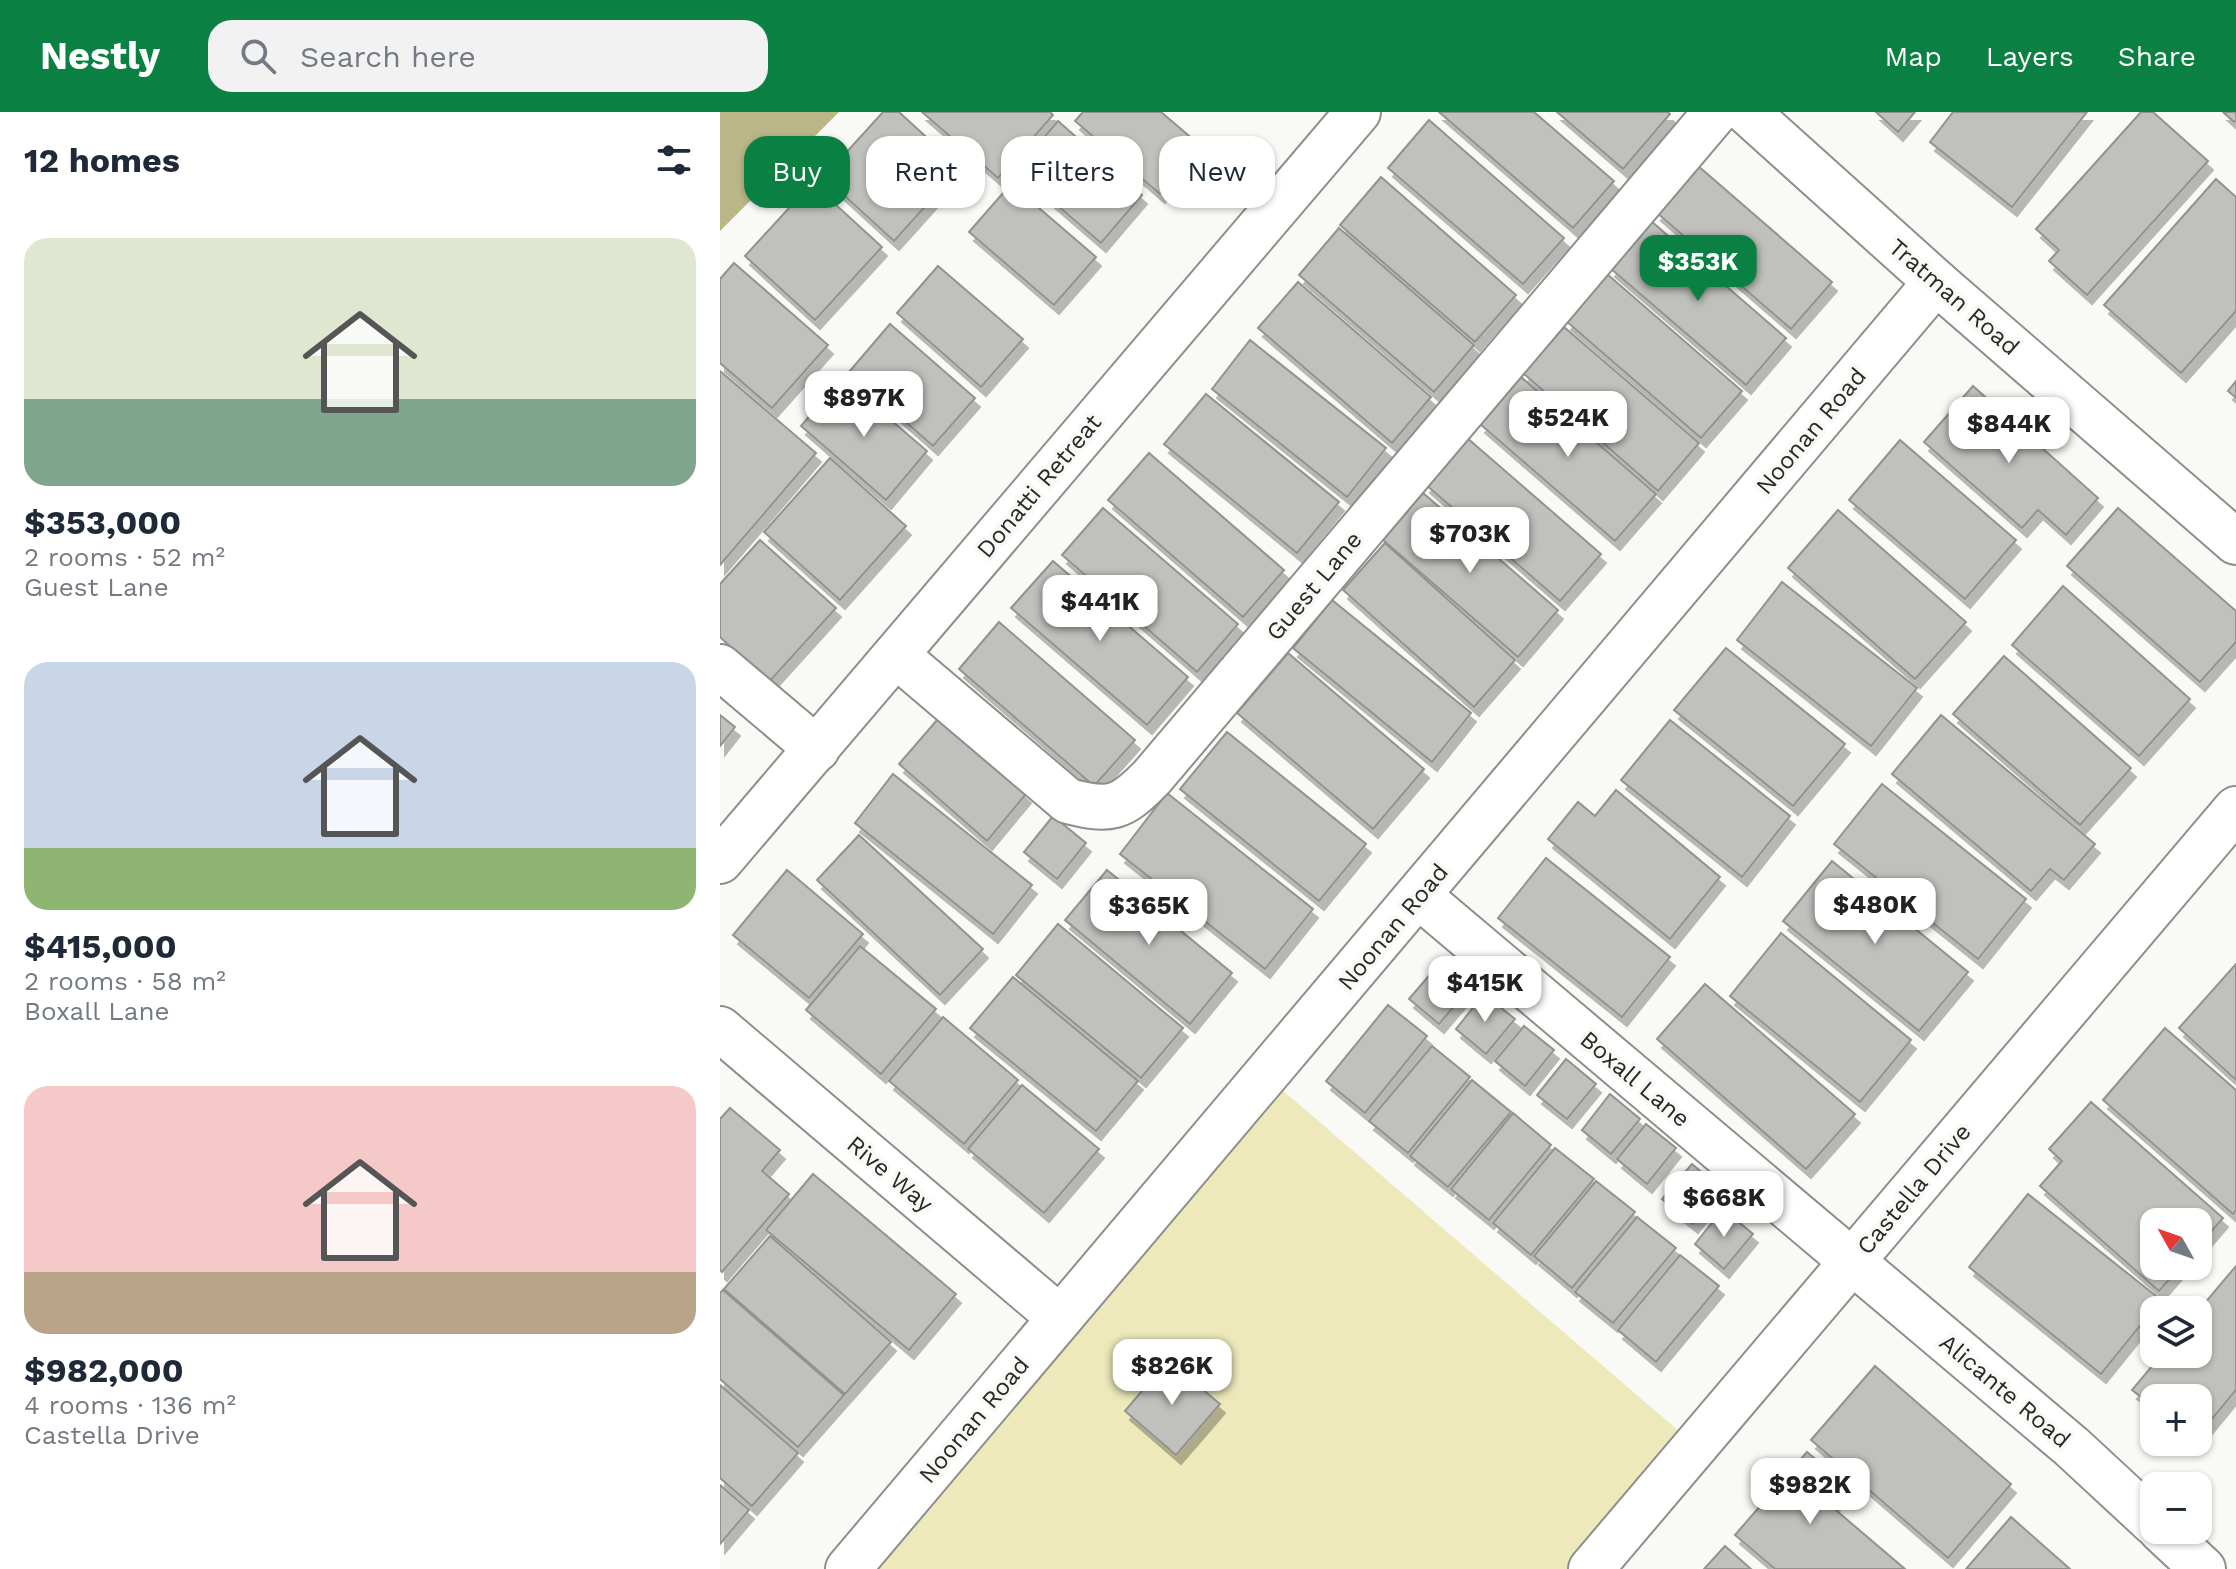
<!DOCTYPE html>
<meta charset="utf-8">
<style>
:root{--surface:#fff;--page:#f2f2f3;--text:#1f2937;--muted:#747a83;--accent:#0b8043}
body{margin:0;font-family:"Work Sans",sans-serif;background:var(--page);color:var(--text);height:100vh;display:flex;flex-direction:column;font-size:30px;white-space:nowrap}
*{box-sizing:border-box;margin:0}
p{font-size:26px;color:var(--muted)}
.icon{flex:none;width:44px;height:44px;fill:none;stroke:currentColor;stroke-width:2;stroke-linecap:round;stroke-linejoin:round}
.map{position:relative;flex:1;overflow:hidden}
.details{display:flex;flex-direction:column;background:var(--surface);width:720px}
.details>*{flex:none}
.hud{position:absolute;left:24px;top:24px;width:760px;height:72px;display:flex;gap:16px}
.needle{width:52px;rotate:310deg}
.buttons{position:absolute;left:1420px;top:1096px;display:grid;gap:16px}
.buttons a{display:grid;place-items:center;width:72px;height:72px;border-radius:16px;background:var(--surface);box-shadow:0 2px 6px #0004;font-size:40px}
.price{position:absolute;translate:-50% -68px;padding:0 18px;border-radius:16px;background:#fff;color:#222;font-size:26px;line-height:52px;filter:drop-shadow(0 2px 4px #0008)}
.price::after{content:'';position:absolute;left:50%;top:48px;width:24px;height:18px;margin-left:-12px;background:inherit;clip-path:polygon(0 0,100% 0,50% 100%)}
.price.active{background:var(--accent);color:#fff}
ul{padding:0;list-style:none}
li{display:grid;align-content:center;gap:16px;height:424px;padding:0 24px}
li span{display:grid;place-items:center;height:248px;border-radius:24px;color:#555}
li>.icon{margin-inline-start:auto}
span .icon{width:144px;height:144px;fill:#fffc;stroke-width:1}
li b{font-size:34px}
h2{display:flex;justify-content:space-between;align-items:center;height:96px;padding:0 24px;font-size:34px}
.pill{padding:0 28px;border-radius:24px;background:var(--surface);box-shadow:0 2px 6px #0004;font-size:28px;line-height:72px}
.pill.active{background:var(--accent);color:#fff}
header{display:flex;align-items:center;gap:48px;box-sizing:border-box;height:112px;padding:0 40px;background:var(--accent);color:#fff}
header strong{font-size:38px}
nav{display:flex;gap:44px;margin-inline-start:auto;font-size:28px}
.search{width:560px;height:72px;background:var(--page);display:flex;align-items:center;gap:20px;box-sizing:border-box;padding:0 28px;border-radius:24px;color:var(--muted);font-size:30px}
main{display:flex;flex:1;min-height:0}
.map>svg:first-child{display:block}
</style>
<header>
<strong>Nestly</strong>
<div class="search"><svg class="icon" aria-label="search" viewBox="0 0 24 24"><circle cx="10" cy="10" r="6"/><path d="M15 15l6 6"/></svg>Search here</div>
<nav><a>Map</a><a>Layers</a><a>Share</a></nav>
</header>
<main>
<section class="details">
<h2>12 homes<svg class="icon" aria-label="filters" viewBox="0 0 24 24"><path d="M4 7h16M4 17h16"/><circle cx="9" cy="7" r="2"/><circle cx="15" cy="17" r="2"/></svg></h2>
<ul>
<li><span style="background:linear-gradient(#dfe7d0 65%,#7fa58c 0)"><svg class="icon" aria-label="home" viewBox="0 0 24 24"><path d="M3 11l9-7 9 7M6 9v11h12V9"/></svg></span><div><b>$353,000</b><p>2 rooms · 52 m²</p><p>Guest Lane</p></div></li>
<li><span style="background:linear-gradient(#c9d6e8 75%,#8fb573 0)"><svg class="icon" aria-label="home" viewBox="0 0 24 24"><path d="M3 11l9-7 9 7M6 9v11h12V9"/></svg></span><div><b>$415,000</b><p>2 rooms · 58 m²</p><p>Boxall Lane</p></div></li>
<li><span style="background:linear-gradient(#f6c9c9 75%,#b9a48a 0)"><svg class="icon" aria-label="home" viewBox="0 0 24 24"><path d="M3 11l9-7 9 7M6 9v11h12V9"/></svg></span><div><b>$982,000</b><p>4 rooms · 136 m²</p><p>Castella Drive</p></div></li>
</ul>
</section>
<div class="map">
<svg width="1516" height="1457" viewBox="0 0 1516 1457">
<defs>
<filter id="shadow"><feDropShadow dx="5" dy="9" stdDeviation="0" flood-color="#0004"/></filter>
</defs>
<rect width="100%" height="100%" fill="#f9f9f5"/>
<path fill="#ede9bb" d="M546 964 976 1334 871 1457H128Z"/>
<path fill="#bbb687" d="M0 0H119L0 119Z"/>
<g fill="#c0c0bc" stroke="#93928f" stroke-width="2" filter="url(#shadow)">
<path d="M163 0H179L240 56 174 129 104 65Z"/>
<path d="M202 0H330L333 3 278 66Z"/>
<path d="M363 0H441L481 34 440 82 355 9Z"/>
<path d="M719 0H814L894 69 853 116Z"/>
<path d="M837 0H948L950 2 903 57Z"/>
<path d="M1156 0H1195L1178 20Z"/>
<path d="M1233 0H1367L1292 95 1210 30Z"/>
<path d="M1421 0H1433L1488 49 1367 183 1329 149 1339 138 1316 117Z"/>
<path d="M1503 0H1516V8L1514 10Z"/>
<path d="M709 8 844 126 803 172 668 56Z"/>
<path d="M338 9 422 83 381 131 296 58Z"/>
<path d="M977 53 1112 170 1071 217 936 100Z"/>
<path d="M661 65 796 183 755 230 620 113Z"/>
<path d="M1496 67 1516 85V199L1461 261 1384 193Z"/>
<path d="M92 71 162 135 95 208 25 144Z"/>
<path d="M291 72 376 145 334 193 249 120Z"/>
<path d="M931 109 1066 226 1026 273 890 156Z"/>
<path d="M619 116 754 233 714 280 579 163Z"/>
<path d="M14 151 108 233 52 296 0 251V167Z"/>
<path d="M218 154 303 227 261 275 177 201Z"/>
<path d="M887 162 1022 279 981 326 846 209Z"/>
<path d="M578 170 711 285 672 331 538 216Z"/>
<path d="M170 212 255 286 213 334 129 260Z"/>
<path d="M844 215 979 331 938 379 803 261Z"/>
<path d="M530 228 666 336 627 385 492 277Z"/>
<path d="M0 259 96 341 0 453Z"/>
<path d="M801 265 936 382 895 429 760 312Z"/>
<path d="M122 266 207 339 166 388 81 314Z"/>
<path d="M1516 269V286L1508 279Z"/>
<path d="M1253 274 1378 386 1346 423 1318 398 1302 416 1204 330Z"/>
<path d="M486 282 619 390 577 441 444 332Z"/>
<path d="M746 325 881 442 840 489 705 372Z"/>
<path d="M1180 328 1296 428 1245 487 1129 388Z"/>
<path d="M429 341 564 458 523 505 388 388Z"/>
<path d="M110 346 186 414 120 488 44 420Z"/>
<path d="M703 381 838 498 798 545 663 428Z"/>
<path d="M383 396 518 512 477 560 342 443Z"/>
<path d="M1398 396 1516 499V530L1480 570 1347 454Z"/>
<path d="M1118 398 1246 510 1195 567 1068 456Z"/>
<path d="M40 428 116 496 49 570 0 525V472Z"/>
<path d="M665 431 795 548 754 595 623 478Z"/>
<path d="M333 449 468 565 427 613 291 496Z"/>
<path d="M1062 470 1197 576 1151 634 1017 528Z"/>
<path d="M1343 474 1470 587 1419 644 1292 533Z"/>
<path d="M612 488 751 601 712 650 573 536Z"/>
<path d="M279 510 415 628 374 674 239 557Z"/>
<path d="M1006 536 1125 632 1073 694 954 598Z"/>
<path d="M568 541 704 657 653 717 517 601Z"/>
<path d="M1284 544 1411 656 1360 713 1233 602Z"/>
<path d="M0 603 15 615 0 634Z"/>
<path d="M1221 603 1375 732 1344 768 1330 757 1311 779 1172 662Z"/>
<path d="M218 607 306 682 267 729 179 652Z"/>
<path d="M950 608 1070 704 1022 765 901 668Z"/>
<path d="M507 620 646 732 599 789 460 677Z"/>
<path d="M173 662 312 773 273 822 135 711Z"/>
<path d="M1162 672 1306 787 1258 847 1114 732Z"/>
<path d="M896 678 1000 765 950 827 828 727 858 690 875 704Z"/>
<path d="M447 681 593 797 545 857 400 742Z"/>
<path d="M333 704 366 731 337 767 304 740Z"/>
<path d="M139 723 263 837 220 883 97 768Z"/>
<path d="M826 746 950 845 902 905 778 806Z"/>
<path d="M1112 749 1248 860 1199 919 1063 809Z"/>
<path d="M67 758 143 822 89 886 13 823Z"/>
<path d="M387 758 512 861 470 912 345 808Z"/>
<path d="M338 812 463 916 421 966 296 863Z"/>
<path d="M1061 821 1191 928 1140 990 1010 884Z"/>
<path d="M140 834 216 897 161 962 86 898Z"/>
<path d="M719 852 749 877 719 912 689 887Z"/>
<path d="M1516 852V968L1459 916Z"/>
<path d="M293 865 418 969 376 1019 250 916Z"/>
<path d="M985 872 1135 1002 1086 1057 937 927Z"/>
<path d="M764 882 795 907 766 942 736 917Z"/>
<path d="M668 893 707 924 645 1001 606 969Z"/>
<path d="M223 905 298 968 244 1032 169 969Z"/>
<path d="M804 914 834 938 805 974 775 949Z"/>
<path d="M1445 916 1516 978V1098L1513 1102 1383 988Z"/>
<path d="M712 934 750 965 688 1041 649 1009Z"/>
<path d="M846 947 876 972 847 1007 817 983Z"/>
<path d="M752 968 791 1000 728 1075 690 1044Z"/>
<path d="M302 973 379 1037 324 1101 248 1037Z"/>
<path d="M890 982 920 1007 891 1042 862 1018Z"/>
<path d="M1371 990 1503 1106 1478 1135V1110H1434V1154H1461L1439 1179 1320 1074 1342 1049 1329 1037Z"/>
<path d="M10 996 60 1038 42 1059 69 1082 2 1160 0 1158V1007Z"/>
<path d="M793 1001 831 1033 769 1108 731 1077Z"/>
<path d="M926 1012 956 1036 927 1072 897 1047Z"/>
<path d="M835 1036 874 1067 811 1143 773 1111Z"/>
<path d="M972 1052 1001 1077 973 1112 942 1087Z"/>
<path d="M93 1062 236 1182 189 1238 46 1118Z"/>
<path d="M876 1069 915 1100 852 1176 814 1144Z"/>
<path d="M1308 1082 1441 1188 1381 1262 1249 1155Z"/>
<path d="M1003 1097 1033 1122 1004 1157 975 1132Z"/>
<path d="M917 1105 956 1136 893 1211 855 1180Z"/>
<path d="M50 1124 171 1230 125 1282 4 1177Z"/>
<path d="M960 1143 999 1174 936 1250 898 1218Z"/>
<path d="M1516 1154V1278L1478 1324V1286H1434V1295L1412 1278 1442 1242H1478V1199Z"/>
<path d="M3 1178 124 1283 78 1335 0 1267V1181Z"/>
<path d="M448 1248 500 1292 456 1343 405 1299Z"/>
<path d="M1155 1254 1291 1372 1228 1446 1091 1328Z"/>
<path d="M0 1273 78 1341 32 1394 0 1366Z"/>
<path d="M1087 1340 1128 1374 1111 1394 1185 1457H1055L1015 1423Z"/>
<path d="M0 1373 29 1398 0 1432Z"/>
<path d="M1291 1405 1350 1457H1246Z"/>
<path d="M1005 1434 1031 1457H984Z"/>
</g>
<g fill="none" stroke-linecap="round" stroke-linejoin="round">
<g stroke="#8e8e8b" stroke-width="48">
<g id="minor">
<path d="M1027 0 1216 170 1516 430"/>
<path d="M176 543 348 689C391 700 401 697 432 665L996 0"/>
<path d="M0 555 97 637"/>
<path d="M0 749 638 0"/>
<path d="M699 784 1352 1335 1434 1411"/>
<path d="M0 917 340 1206"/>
<path d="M1441 1418 1483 1457"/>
<path d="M128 1457 1216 170"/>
<path d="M871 1457 1516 697"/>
</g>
</g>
<use href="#minor" stroke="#fff" stroke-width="44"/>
</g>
<g text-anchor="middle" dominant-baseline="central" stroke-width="8" stroke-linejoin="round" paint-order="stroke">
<g font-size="24" fill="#292927" stroke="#f9f9f5">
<text transform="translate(1234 185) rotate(41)">Tratman Road</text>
<text transform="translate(1091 319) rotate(-50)">Noonan Road</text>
<text transform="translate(319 374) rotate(-50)">Donatti Retreat</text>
<text transform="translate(594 474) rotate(-50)">Guest Lane</text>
<text transform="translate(673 815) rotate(-50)">Noonan Road</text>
<text transform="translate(915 967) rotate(40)">Boxall Lane</text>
<text transform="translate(170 1062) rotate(40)">Rive Way</text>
<text transform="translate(1194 1077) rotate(-50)">Castella Drive</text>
<text transform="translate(1285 1279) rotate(40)">Alicante Road</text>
<text transform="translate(254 1308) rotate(-50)">Noonan Road</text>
</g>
</g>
</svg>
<div class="buttons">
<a><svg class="needle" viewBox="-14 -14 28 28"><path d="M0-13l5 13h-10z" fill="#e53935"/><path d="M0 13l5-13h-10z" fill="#747a83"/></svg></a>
<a><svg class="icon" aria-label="layers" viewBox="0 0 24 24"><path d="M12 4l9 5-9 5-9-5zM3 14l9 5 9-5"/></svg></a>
<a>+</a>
<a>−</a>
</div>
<b class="price active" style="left:978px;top:191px">$353K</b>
<b class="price" style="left:144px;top:327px">$897K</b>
<b class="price" style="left:848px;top:347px">$524K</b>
<b class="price" style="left:1289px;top:353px">$844K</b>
<b class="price" style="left:750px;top:463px">$703K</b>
<b class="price" style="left:380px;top:531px">$441K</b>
<b class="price" style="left:1155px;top:834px">$480K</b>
<b class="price" style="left:429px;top:835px">$365K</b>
<b class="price" style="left:765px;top:912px">$415K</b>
<b class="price" style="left:1004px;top:1127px">$668K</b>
<b class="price" style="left:452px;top:1295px">$826K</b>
<b class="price" style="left:1090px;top:1414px">$982K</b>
<div class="hud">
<a class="pill active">Buy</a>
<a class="pill">Rent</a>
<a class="pill">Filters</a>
<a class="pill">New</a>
</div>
</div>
</main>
